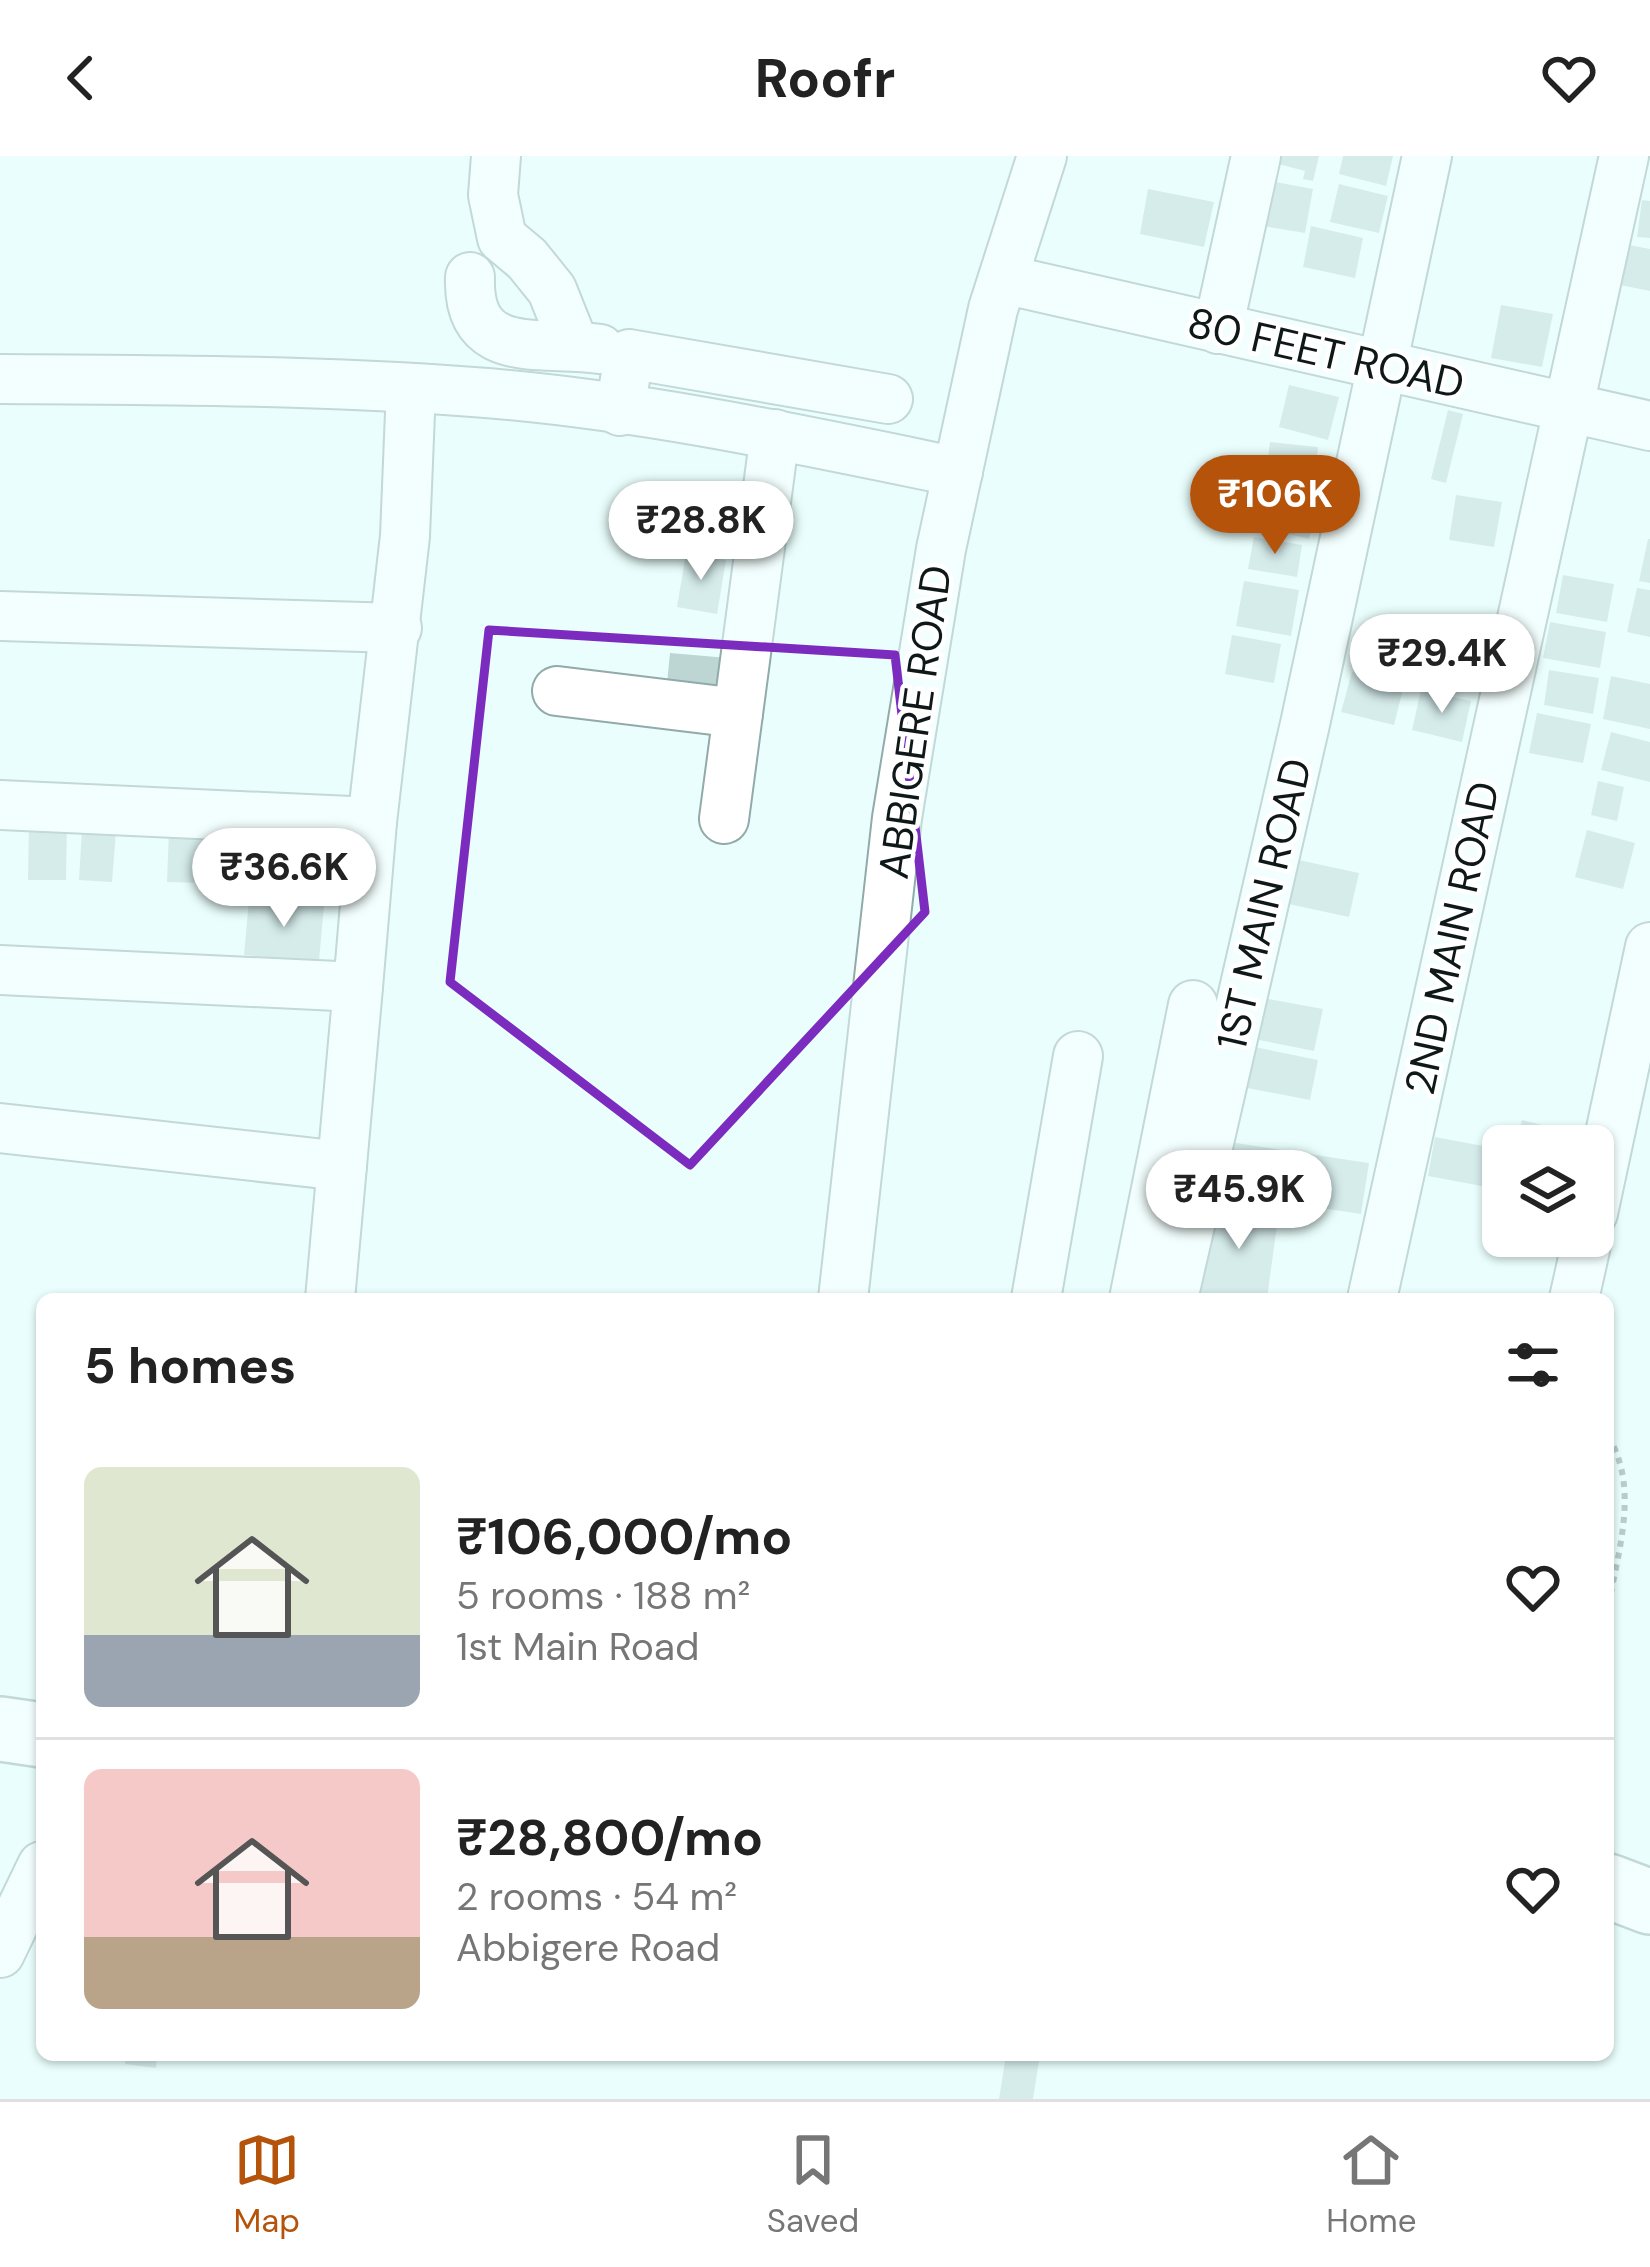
<!DOCTYPE html>
<meta charset="utf-8">
<style>
:root{--surface:#fff;--page:#f2f2f2;--text:#222;--muted:#767676;--line:#e0e0e0;--accent:#b45309}
body{margin:0;font-family:"DM Sans",sans-serif;background:var(--page);color:var(--text);height:100vh;display:flex;flex-direction:column;font-size:45px;white-space:nowrap}
*{box-sizing:border-box;margin:0}
p{font-size:39px;color:var(--muted)}
.icon{flex:none;width:66px;height:66px;fill:none;stroke:currentColor;stroke-width:2;stroke-linecap:round;stroke-linejoin:round}
.map{position:relative;flex:1;overflow:hidden}
.drawer{position:absolute;left:36px;top:1137px;width:1578px;height:768px;display:flex;flex-direction:column;background:var(--surface);border-radius:18px;box-shadow:0 3px 9px #0004}
.drawer>*{flex:none}
.buttons{position:absolute;left:1482px;top:969px;display:grid;gap:24px}
.buttons a{display:grid;place-items:center;width:132px;height:132px;border-radius:18px;background:var(--surface);box-shadow:0 3px 9px #0004;font-size:60px}
.price{position:absolute;translate:-50% -102px;padding:0 27px;border-radius:42px;background:#fff;color:#222;font-size:39px;line-height:78px;filter:drop-shadow(0 3px 6px #0008)}
.price::after{content:'';position:absolute;left:50%;top:72px;width:36px;height:27px;margin-left:-18px;background:inherit;clip-path:polygon(0 0,100% 0,50% 100%)}
.price.on{background:var(--accent);color:#fff}
ul{padding:0;list-style:none}
li{display:flex;align-items:center;gap:36px;height:300px;padding:0 48px}
li+li{border-top:3px solid var(--line)}
li span{display:grid;place-items:center;flex:none;width:336px;height:240px;border-radius:18px;color:#555}
li>.icon{margin-inline-start:auto}
span .icon{width:144px;height:144px;fill:#fffc;stroke-width:1}
li b{font-size:51px}
h2{display:flex;justify-content:space-between;align-items:center;height:144px;padding:0 48px;font-size:51px}
header{display:flex;justify-content:space-between;align-items:center;height:156px;padding:0 48px;background:var(--surface);font-size:54px;font-weight:700}
.tabs{display:flex;justify-content:space-around;align-items:center;height:168px;border-top:3px solid var(--line);background:var(--surface);font-size:33px;color:var(--muted)}
.tabs a{display:grid;justify-items:center;gap:6px}
.tabs .on{color:var(--accent)}
.map>svg:first-child{display:block}
</style>
<header><svg class="icon" aria-label="back" viewBox="0 0 24 24"><path d="M15 5l-7 7 7 7"/></svg>Roofr<svg class="icon" aria-label="heart" viewBox="0 0 24 24"><path d="M12 20l-8-8c-3-5 5-10 8-4 3-6 11-1 8 4z"/></svg></header>
<div class="map">
<svg width="1650" height="1943" viewBox="0 0 1650 1943">
<rect width="100%" height="100%" fill="#eafffd"/>
<g fill="#bdd6d4">
<path d="M1264 0H1319L1313 25 1303 23 1305 15 1263 4Z"/>
<path d="M1343 0H1393L1386 30 1339 18Z"/>
<path d="M1265 24 1313 33 1305 77 1257 69Z"/>
<path d="M1339 28 1388 40 1379 77 1330 66Z"/>
<path d="M1148 33 1214 46 1204 91 1140 78Z"/>
<path d="M1642 44 1650 45V82L1637 81Z"/>
<path d="M1311 70 1363 82 1355 122 1303 111Z"/>
<path d="M1618 87 1650 93V135L1610 127Z"/>
<path d="M1501 149 1553 158 1542 211 1491 202Z"/>
<path d="M1289 229 1339 241 1328 284 1279 271Z"/>
<path d="M1448 254 1463 258 1446 327 1431 323Z"/>
<path d="M1270 286 1318 291 1313 335 1265 330Z"/>
<path d="M1269 338 1318 350 1309 383 1261 371Z"/>
<path d="M1456 339 1502 346 1494 391 1449 384Z"/>
<path d="M1254 381 1302 389 1297 421 1248 413Z"/>
<path d="M1648 383H1650V427L1639 425Z"/>
<path d="M686 397 726 404 717 458 677 451Z"/>
<path d="M1563 419 1614 428 1607 466 1556 457Z"/>
<path d="M1244 425 1299 434 1291 480 1236 470Z"/>
<path d="M1637 432 1650 434V481L1627 476Z"/>
<path d="M1550 466 1606 476 1600 512 1543 502Z"/>
<path d="M1232 479 1281 488 1274 527 1225 518Z"/>
<path d="M1432 484 1483 493 1475 536 1423 526Z"/>
<path d="M670 497 728 502 724 542 666 537Z"/>
<path d="M1549 514 1599 522 1593 558 1544 549Z"/>
<path d="M1352 516 1404 529 1394 569 1341 556Z"/>
<path d="M1611 520 1650 528V573L1603 563Z"/>
<path d="M1421 534 1471 545 1462 586 1412 574Z"/>
<path d="M1537 557 1591 568 1583 607 1529 597Z"/>
<path d="M1611 576 1650 586V626L1601 614Z"/>
<path d="M1598 625 1624 631 1617 665 1591 659Z"/>
<path d="M29 666 67 667 66 724H28Z"/>
<path d="M82 673 116 675 112 726 79 724Z"/>
<path d="M169 673 206 674 204 727 167 726Z"/>
<path d="M1587 674 1635 687 1623 733 1575 721Z"/>
<path d="M233 683 257 685 253 729 229 726Z"/>
<path d="M268 683H307L306 725 267 724Z"/>
<path d="M1294 703 1359 717 1349 761 1284 747Z"/>
<path d="M249 744 324 750 319 805 244 799Z"/>
<path d="M1257 841 1323 853 1314 895 1249 882Z"/>
<path d="M1245 889 1318 904 1310 944 1237 930Z"/>
<path d="M1522 964 1574 977 1571 990H1515Z"/>
<path d="M1435 981 1499 993 1492 1032 1428 1020Z"/>
<path d="M1230 986 1300 997 1292 1049 1222 1038Z"/>
<path d="M1309 998 1369 1007 1361 1058 1301 1049Z"/>
<path d="M1213 1045 1279 1054 1267 1143H1200Z"/>
<path d="M126 1899H157L156 1912 125 1908Z"/>
<path d="M1006 1899H1040L1033 1943H999Z"/>
</g>
<g fill="none" stroke-linecap="round" stroke-linejoin="round">
<g stroke="#92aaa9" stroke-width="52">
<g id="minor">
<path d="M496 0 493 39 502 82 527 103 552 134 574 189"/>
<path d="M470 121C467 207 542 184 600 193"/>
<path d="M1003 123 1650 270"/>
<path d="M1218 173 1256 0"/>
<path d="M0 223C158 224 316 224 473 236 636 248 798 283 958 316"/>
<path d="M620 255 629 198 888 243"/>
<path d="M0 460 397 472"/>
<path d="M557 535 738 557"/>
<path d="M0 649 372 666 358 831 0 814"/>
<path d="M724 663 775 278"/>
<path d="M372 666 405 380 411 232"/>
<path d="M0 972 342 1010"/>
<path d="M1593 1057 1650 791"/>
<path d="M330 1143 358 831"/>
<path d="M843 1143 897 662 941 393 993 153 1042 0"/>
<path d="M1036 1143 1078 900"/>
<path d="M1134 1143 1193 849"/>
<path d="M1173 1143 1305 568 1427 0"/>
<path d="M1372 1143 1624 0"/>
<path d="M1574 1143 1588 1080"/>
<path d="M0 1797 42 1710"/>
</g>
</g>
<g stroke="#92aaa9" stroke-width="68">
<g id="major">
<path d="M0 1573 42 1579"/>
<path d="M1608 1730 1650 1746"/>
</g>
</g>
<path stroke="#7e8d8c" stroke-width="6" stroke-dasharray="6 6" stroke-linecap="butt" d="M1608 1280C1640 1332 1618 1395 1608 1452"/>
<use href="#minor" stroke="#fff" stroke-width="48"/>
<use href="#major" stroke="#fff" stroke-width="63"/>
</g>
<path d="M0 0H1650V1943H0ZM489 474 895 499 925 756 690 1009 450 826Z" fill="#eafffd" fill-opacity=".55" fill-rule="evenodd"/>
<path fill="none" stroke="#7b2cbf" stroke-width="9" stroke-linejoin="round" d="M489 474 895 499 925 756 690 1009 450 826Z"/>
<g text-anchor="middle" dominant-baseline="central" stroke-width="9" stroke-linejoin="round" paint-order="stroke">
<g font-size="42" fill="#0f1818" stroke="#fff">
<text transform="translate(1326 197) rotate(13)">80 FEET ROAD</text>
<text transform="translate(915 566) rotate(-82)">ABBIGERE ROAD</text>
<text transform="translate(1264 748) rotate(-77)">1ST MAIN ROAD</text>
<text transform="translate(1452 782) rotate(-78)">2ND MAIN ROAD</text>
</g>
</g>
</svg>
<div class="buttons">
<a><svg class="icon" aria-label="layers" viewBox="0 0 24 24"><path d="M12 4l9 5-9 5-9-5zM3 14l9 5 9-5"/></svg></a>
</div>
<b class="price on" style="left:1275px;top:401px">₹106K</b>
<b class="price" style="left:701px;top:427px">₹28.8K</b>
<b class="price" style="left:1442px;top:560px">₹29.4K</b>
<b class="price" style="left:284px;top:774px">₹36.6K</b>
<b class="price" style="left:1239px;top:1096px">₹45.9K</b>
<section class="drawer">
<h2>5 homes<svg class="icon" aria-label="filters" viewBox="0 0 24 24"><path d="M4 7h16M4 17h16"/><circle cx="9" cy="7" r="2"/><circle cx="15" cy="17" r="2"/></svg></h2>
<ul>
<li><span style="background:linear-gradient(#dfe7d0 70%,#9aa5b1 0)"><svg class="icon" aria-label="home" viewBox="0 0 24 24"><path d="M3 11l9-7 9 7M6 9v11h12V9"/></svg></span><div><b>₹106,000/mo</b><p>5 rooms · 188 m²</p><p>1st Main Road</p></div><svg class="icon" aria-label="heart" viewBox="0 0 24 24"><path d="M12 20l-8-8c-3-5 5-10 8-4 3-6 11-1 8 4z"/></svg></li>
<li><span style="background:linear-gradient(#f6c9c9 70%,#b9a48a 0)"><svg class="icon" aria-label="home" viewBox="0 0 24 24"><path d="M3 11l9-7 9 7M6 9v11h12V9"/></svg></span><div><b>₹28,800/mo</b><p>2 rooms · 54 m²</p><p>Abbigere Road</p></div><svg class="icon" aria-label="heart" viewBox="0 0 24 24"><path d="M12 20l-8-8c-3-5 5-10 8-4 3-6 11-1 8 4z"/></svg></li>
</ul>
</section>
</div>
<nav class="tabs">
<a class="on"><svg class="icon" aria-label="map" viewBox="0 0 24 24"><path d="M3 6l6-2 6 2 6-2v14l-6 2-6-2-6 2zM9 4v14M15 6v14"/></svg>Map</a>
<a><svg class="icon" aria-label="saved" viewBox="0 0 24 24"><path d="M7 4h10v16l-5-4-5 4z"/></svg>Saved</a>
<a><svg class="icon" aria-label="home" viewBox="0 0 24 24"><path d="M3 11l9-7 9 7M6 9v11h12V9"/></svg>Home</a>
</nav>
